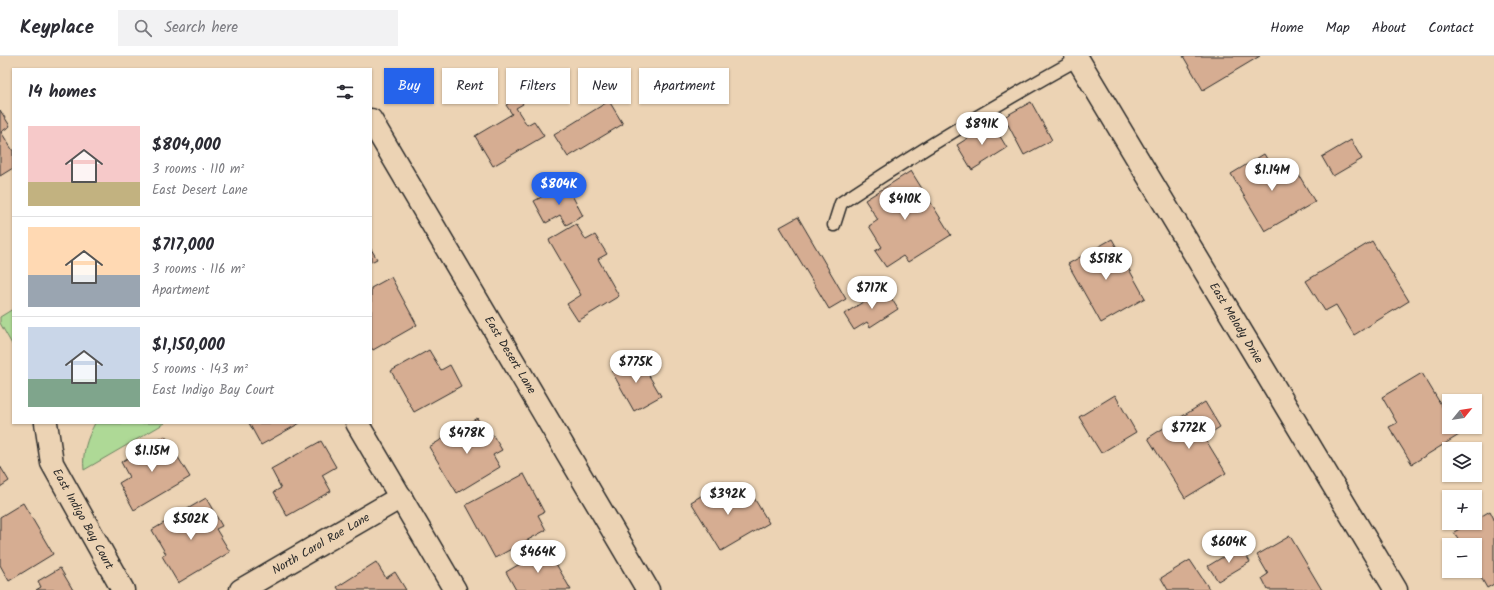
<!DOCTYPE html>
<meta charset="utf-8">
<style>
:root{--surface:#fff;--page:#f2f2f3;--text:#2b2b33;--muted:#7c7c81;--line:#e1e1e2;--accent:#2563eb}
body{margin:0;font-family:Kalam,sans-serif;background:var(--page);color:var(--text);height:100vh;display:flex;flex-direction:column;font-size:15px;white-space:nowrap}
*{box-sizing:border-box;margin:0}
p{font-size:13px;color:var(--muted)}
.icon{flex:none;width:22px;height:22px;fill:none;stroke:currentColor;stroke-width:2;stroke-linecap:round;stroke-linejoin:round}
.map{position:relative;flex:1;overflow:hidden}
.details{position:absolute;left:12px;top:12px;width:360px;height:356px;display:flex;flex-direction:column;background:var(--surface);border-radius:0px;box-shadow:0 1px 3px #0004}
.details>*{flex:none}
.guide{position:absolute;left:384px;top:12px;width:380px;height:36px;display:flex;gap:8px}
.needle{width:26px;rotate:60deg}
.fabs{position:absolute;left:1442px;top:338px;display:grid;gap:8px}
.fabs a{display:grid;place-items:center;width:40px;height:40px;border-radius:0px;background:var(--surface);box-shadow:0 1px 3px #0004;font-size:20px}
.price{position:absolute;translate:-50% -34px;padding:0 9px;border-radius:14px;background:#fff;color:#222;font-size:13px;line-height:26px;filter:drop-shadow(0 1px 2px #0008)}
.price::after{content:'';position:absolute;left:50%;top:24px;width:12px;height:9px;margin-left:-6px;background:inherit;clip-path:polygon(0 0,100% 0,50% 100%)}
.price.selected{background:var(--accent);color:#fff}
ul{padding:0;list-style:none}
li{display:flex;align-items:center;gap:12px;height:100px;padding:0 16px}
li+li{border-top:1px solid var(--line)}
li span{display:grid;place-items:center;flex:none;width:112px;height:80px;border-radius:0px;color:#555}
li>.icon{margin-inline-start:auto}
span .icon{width:48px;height:48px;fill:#fffc;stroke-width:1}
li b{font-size:17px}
h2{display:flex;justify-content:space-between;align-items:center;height:48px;padding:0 16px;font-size:17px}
.chip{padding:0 14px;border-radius:0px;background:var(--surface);box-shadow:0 1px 3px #0004;font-size:14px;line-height:36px}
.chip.selected{background:var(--accent);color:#fff}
header{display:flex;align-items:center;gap:24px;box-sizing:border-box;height:56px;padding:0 20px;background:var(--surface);border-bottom:1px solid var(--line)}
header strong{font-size:19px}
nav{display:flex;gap:22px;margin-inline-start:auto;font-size:14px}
.search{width:280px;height:36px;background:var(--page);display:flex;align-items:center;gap:10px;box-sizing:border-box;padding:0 14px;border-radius:0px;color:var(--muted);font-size:15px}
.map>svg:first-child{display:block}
</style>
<header>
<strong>Keyplace</strong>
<div class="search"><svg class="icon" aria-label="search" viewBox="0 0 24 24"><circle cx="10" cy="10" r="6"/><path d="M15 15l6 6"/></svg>Search here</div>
<nav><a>Home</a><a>Map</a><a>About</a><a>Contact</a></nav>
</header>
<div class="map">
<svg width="1494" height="534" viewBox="0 0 1494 534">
<rect width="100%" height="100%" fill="#ecd3b4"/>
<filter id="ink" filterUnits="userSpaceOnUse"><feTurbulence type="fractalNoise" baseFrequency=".025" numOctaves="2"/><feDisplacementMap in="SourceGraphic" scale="8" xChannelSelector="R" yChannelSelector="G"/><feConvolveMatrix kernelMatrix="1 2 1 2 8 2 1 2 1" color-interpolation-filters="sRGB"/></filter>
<g filter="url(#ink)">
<g fill="#aed996" stroke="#6c8260">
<path d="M13 253V290L0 267V261Z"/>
<path d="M95 367H165L84 414C82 396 87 383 95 367Z"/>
</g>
<g fill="#d6ad92" stroke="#2b2b2b">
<path d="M1183 0H1260L1203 34Z"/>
<path d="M519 41 523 48 516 52 527 69 534 65 544 80 493 110 475 80 512 58 506 49Z"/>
<path d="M609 45 623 68 568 101 554 79Z"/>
<path d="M1031 46 1052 84 1024 99 1004 61Z"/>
<path d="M0 54 10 70 1 76 13 95V112L0 120Z"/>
<path d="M992 67 1007 92 972 114 957 89Z"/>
<path d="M1351 84 1362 103 1333 120 1322 101Z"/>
<path d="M1264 98 1278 121 1294 111 1315 146 1265 175 1231 118Z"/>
<path d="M911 115 951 179 908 206 903 200 886 211 875 195 882 191 869 170 878 164 865 144Z"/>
<path d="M566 128 583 160 566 169 560 159 546 167 534 145Z"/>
<path d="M798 161 846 243 829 253 780 171Z"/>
<path d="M576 168 586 184 595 179 607 198 598 203 619 240 578 265 567 248 581 239 549 184Z"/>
<path d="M1112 183 1145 242 1101 267 1068 208Z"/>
<path d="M1372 185 1409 245 1354 279 1336 249 1325 255 1306 225Z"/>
<path d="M371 193 377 203 371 206Z"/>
<path d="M391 221 417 269 373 294 371 291V232Z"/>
<path d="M885 232 898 253 870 271 867 266 854 274 844 258Z"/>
<path d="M429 294 441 314 450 309 461 330 414 356 391 315Z"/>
<path d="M638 301 661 340 634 355 612 316Z"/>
<path d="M1422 317 1449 362V371H1454L1459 379 1412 408 1389 371 1397 367 1382 341Z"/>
<path d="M1115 339 1136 376 1101 397 1079 361Z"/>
<path d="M1205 346 1220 371 1204 381 1226 417 1185 442 1148 382Z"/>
<path d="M477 362 485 375 489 373 502 394 493 399 500 411 457 437 429 391Z"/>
<path d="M249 367H300L261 389Z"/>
<path d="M165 380 190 421 134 454 119 427 129 421 121 406Z"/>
<path d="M321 385 336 411 322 419 331 435 287 460 274 436 281 432 271 413Z"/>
<path d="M0 410 9 425 0 431Z"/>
<path d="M524 418 544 456 538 459 546 474 495 502 466 449Z"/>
<path d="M724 426 740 451 754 442 769 467 721 495 691 446Z"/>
<path d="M206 442 222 470 216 473 230 496 178 527 162 500 166 498 152 474Z"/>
<path d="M23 447 53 498 9 525 0 509V461Z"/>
<path d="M1490 455 1494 463V528L1487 532 1475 511V489H1462L1454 476 1470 467H1475V464Z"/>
<path d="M1290 480 1322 534H1268L1262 522 1268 518 1257 499Z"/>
<path d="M1241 490 1250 506 1218 525 1208 510Z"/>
<path d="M547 492 571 534H516L506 516Z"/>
<path d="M1190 504 1210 534H1168L1161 522Z"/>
<path d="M376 506 386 522 395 516 406 534H339L337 531Z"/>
<path d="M60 512 73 534H36L41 531 38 525Z"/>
</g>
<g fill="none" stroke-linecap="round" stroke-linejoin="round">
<g stroke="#2b2b2b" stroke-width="15">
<path id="lane" d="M834 169 841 147C917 96 997 48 1078 3"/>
</g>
<g stroke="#2b2b2b" stroke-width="25">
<g id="street">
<path d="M1076 0 1396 534"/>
<path d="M371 64 648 534"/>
<path d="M46 367 52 407 123 534"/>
<path d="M357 367 455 534"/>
<path d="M241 534 401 441"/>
</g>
</g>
<use href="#lane" stroke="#ecd3b4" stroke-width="12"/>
<use href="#street" stroke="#ecd3b4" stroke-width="22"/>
</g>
</g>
<g text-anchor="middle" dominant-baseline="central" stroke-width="3" stroke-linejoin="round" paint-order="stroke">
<g font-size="12" fill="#2b2b2b" stroke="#ecd3b4">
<text transform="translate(1236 267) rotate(59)">East Melody Drive</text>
<text transform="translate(510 299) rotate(59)">East Desert Lane</text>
<text transform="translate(83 463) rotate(61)">East Indigo Bay Court</text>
<text transform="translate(321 488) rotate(-30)">North Carol Rae Lane</text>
</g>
</g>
</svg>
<div class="fabs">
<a><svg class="needle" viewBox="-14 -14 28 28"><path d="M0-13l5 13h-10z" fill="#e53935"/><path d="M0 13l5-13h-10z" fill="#7c7c81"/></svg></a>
<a><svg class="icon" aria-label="layers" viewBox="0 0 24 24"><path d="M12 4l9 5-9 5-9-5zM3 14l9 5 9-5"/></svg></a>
<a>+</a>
<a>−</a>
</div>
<b class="price" style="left:982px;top:90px">$891K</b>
<b class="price" style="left:1272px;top:136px">$1.14M</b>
<b class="price selected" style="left:559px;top:150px">$804K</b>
<b class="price" style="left:905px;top:165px">$410K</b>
<b class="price" style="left:1106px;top:225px">$518K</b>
<b class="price" style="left:872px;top:254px">$717K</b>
<b class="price" style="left:636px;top:328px">$775K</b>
<b class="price" style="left:1189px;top:394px">$772K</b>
<b class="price" style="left:467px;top:399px">$478K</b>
<b class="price" style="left:152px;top:417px">$1.15M</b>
<b class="price" style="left:728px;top:460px">$392K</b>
<b class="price" style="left:191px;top:485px">$502K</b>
<b class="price" style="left:1229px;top:508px">$604K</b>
<b class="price" style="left:538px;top:518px">$464K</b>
<div class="guide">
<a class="chip selected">Buy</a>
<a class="chip">Rent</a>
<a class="chip">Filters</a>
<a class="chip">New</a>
<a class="chip">Apartment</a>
</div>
<section class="details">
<h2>14 homes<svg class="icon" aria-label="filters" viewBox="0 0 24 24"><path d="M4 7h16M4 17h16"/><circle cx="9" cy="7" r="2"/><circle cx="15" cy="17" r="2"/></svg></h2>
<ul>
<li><span style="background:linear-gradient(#f6c9c9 70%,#c2b280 0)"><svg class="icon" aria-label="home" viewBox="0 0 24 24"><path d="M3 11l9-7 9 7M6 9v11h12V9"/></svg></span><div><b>$804,000</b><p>3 rooms · 110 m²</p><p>East Desert Lane</p></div></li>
<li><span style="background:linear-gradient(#ffd9b3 60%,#9aa5b1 0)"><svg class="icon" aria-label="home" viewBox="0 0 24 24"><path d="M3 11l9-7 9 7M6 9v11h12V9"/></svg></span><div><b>$717,000</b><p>3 rooms · 116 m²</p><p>Apartment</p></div></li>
<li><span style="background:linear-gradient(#c9d6e8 65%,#7fa58c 0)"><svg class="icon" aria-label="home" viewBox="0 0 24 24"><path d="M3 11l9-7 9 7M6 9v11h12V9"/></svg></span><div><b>$1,150,000</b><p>5 rooms · 143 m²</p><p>East Indigo Bay Court</p></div></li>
</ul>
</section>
</div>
